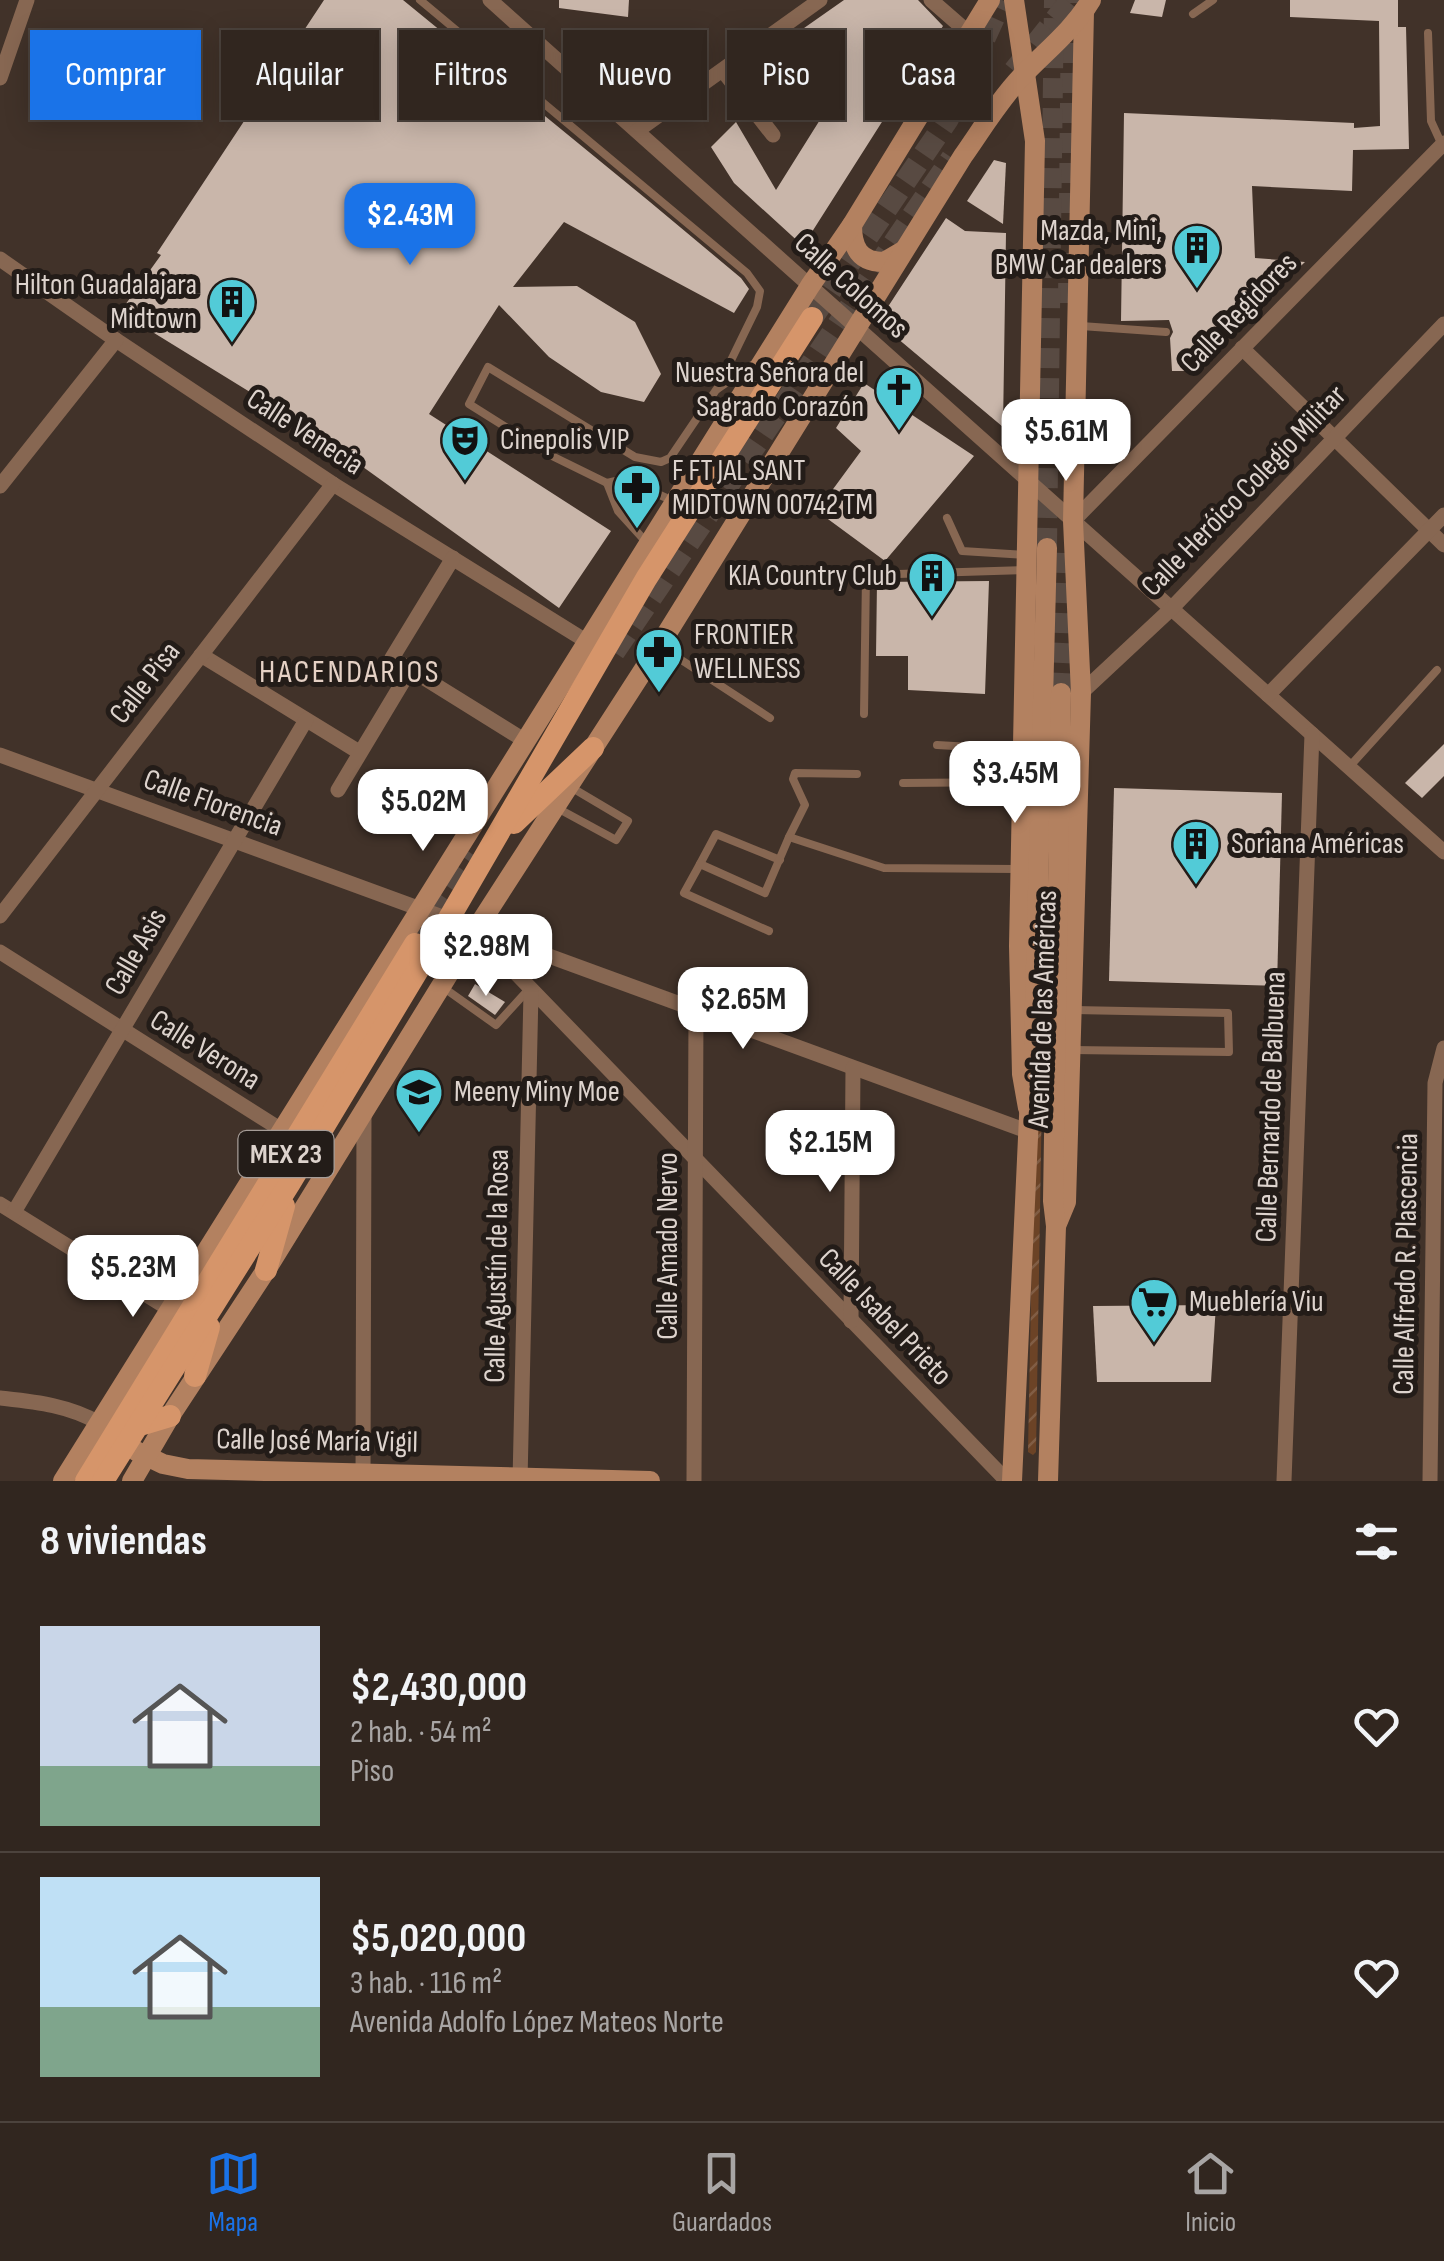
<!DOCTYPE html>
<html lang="es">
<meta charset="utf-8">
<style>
:root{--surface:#31261f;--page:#392e28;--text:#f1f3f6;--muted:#a8a5a4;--line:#4c433d;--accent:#1a73e8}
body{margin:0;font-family:"Sofia Sans Condensed",sans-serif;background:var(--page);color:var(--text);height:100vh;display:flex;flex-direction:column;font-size:38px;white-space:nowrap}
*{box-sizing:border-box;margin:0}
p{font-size:32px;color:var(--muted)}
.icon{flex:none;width:55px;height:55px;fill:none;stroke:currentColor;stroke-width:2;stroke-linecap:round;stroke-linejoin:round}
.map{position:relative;height:1481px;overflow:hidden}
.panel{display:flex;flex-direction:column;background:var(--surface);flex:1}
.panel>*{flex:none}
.banner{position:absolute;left:30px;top:30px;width:1385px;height:90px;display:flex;gap:20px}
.price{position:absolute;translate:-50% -85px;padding:0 22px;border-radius:20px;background:#fff;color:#222;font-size:32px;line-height:65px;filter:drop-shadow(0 2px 5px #0008)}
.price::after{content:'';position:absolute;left:50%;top:60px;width:30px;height:22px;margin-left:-15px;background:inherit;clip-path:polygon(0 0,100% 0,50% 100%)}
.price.selected{background:var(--accent);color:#fff}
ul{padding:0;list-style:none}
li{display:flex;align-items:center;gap:30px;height:250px;padding:0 40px}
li+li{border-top:2px solid var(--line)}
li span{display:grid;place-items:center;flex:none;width:280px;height:200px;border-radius:0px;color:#555}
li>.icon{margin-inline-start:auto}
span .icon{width:120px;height:120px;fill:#fffc;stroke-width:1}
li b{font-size:42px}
h2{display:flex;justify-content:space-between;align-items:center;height:120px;padding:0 40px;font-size:42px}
.chip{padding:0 35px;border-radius:0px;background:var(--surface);box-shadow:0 5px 25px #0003,0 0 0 2px var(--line);font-size:35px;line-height:90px}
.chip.selected{background:var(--accent);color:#fff}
.menu{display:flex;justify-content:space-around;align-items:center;height:140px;border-top:2px solid var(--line);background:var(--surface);font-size:28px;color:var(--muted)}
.menu a{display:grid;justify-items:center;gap:5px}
.menu .selected{color:var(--accent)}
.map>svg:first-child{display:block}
</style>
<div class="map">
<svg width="1444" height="1481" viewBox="0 0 1444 1481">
<defs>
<pattern id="garden-furrows" width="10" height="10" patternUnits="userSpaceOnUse" patternTransform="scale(2.5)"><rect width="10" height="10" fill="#6c4326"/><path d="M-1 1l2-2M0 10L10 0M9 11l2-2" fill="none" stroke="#815d44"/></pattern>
</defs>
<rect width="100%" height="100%" fill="#413229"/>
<path fill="url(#garden-furrows)" d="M1038 1089 1042 1091 1036 1452 1033 1455 1028 1452 1035 1091Z"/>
<g fill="#c9b6aa">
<path d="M324 0H403L650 202 741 278 749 289 734 313 564 222 513 287 577 286 635 322 661 374 644 402 601 392 549 357 499 305 429 414 611 531 559 608 313 431 120 312 161 255 157 253Z"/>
<path d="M559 0H629L628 17 559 8Z"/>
<path d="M844 0H918L943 26 803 246 734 183 711 147 736 122 776 190 828 107 817 98 822 93 805 72 790 84 767 54Z"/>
<path d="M1135 0H1166L1162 17 1130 13Z"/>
<path d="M1290 0H1398V27H1406L1409 149 1353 150 1352 191 1252 186 1255 258 1305 262 1190 371H1172L1170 338 1173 332 1169 320 1121 321 1124 113 1354 123V128L1380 126 1379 21 1290 17Z"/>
<path d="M994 160 1006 163 1003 224 967 201Z"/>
<path d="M946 218 965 231 1006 233 1003 427 878 322Z"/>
<path d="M864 383 974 456 885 561 817 511 861 451 836 428Z"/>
<path d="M989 581 985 694 908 690V656H876L877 582Z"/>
<path d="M1444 744V776L1422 798 1405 783Z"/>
<path d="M1114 788 1282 793 1277 986 1109 981Z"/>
<path d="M475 984 505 1002 495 1015 468 996Z"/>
<path d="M1216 1305 1211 1382H1097L1093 1306Z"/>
</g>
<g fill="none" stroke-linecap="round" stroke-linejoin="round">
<g stroke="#584a42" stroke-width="20" stroke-dasharray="20 10" stroke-linecap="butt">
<path d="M1068 303 1071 0"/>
<path d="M1047 548 1054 0"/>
<path d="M1061 693 1067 552"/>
</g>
<g stroke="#584a42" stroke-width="22" stroke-dasharray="22 11" stroke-linecap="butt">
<path d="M1014 71 1071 0"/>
<path d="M812 318 948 119 1002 0"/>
<path d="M614 652 952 158"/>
<path d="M415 944 475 856"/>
</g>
<g stroke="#876752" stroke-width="8">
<path d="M420 0 747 273 760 291 757 307 717 389"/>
<path d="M1193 14 1213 0"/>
<path d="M1428 33 1431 121 1442 145"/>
<path d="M1081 326 1166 332"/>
<path d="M607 483 618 511 647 543"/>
<path d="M671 500 624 479 607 483 552 456 469 404 488 367 635 457 661 462 670 458 716 390 752 365"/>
<path d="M947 518 962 551 1026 555"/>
<path d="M663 648 770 718"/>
<path d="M864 714 866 575 1024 570"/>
<path d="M937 745 1021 750"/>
<path d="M1350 766 1437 670"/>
<path d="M857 774 795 773 793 779 805 805 789 837 884 868 1016 869"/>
<path d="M903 783 1019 782"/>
<path d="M559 809 616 840 628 821 569 786"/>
<path d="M700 864 716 834 780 860"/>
<path d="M769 931 684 893 700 864 765 893 789 837"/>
<path d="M444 988 496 1025 528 990"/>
<path d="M1072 1050 1229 1052 1228 1013 1074 1010"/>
</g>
<g stroke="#876752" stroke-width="15">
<path d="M490 0 1444 852"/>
<path d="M931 0 971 35"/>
<path d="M723 71 773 135"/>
<path d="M0 78 27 0"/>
<path d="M637 131 820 0"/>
<path d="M0 259 116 340 333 484 586 641"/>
<path d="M1242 348 1444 545"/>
<path d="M0 486 116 340"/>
<path d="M1073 521 1444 143"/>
<path d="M453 558 392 658 524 740"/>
<path d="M201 655 359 752"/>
<path d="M1081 693 1171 609 1444 324"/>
<path d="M1268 695 1444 515"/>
<path d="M0 755 1027 1131"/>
<path d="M338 790 410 670"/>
<path d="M0 916 333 484"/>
<path d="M477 933 1007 1481"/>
<path d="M0 952 280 1129"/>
<path d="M0 1204 169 1309"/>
<path d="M14 1212 306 720"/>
<path d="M851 1321 853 1068"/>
<path d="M0 1398C35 1402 68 1405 99 1423"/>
<path d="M363 1481 364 1113"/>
<path d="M520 1481 531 992"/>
<path d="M694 1481 696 1011"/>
<path d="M1284 1481 1312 734"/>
<path d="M1430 1481 1435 1083 1444 1048"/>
</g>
<g stroke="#b38160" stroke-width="20">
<path d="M1014 0 1035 141 1019 946 1022 1074 1028 1108"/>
<path d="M852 225C852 247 859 262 884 262L901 252"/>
<path d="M1034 1041 1047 548"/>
<path d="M1056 1226 1066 1202 1081 693 1073 521 1084 11"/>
<path d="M136 1451 163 1464 188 1469 650 1481"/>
<path d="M63 1481 810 286 852 225 990 0"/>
<path d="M132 1481 170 1416 266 1270 475 931 659 646 963 156C982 129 1000 99 1023 75 1047 50 1073 30 1091 0"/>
<path d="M1012 1481 1030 1095"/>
<path d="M1048 1481 1056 1226 1053 1201 1061 693"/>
</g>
<g stroke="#d6956a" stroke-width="22">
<path d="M514 823 593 748"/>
<path d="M266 1270 284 1206"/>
<path d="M195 1376 209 1327"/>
<path d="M140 1425 170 1416"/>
<path d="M86 1481 415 944"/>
<path d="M103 1481 290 1183 448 920 646 579 812 318"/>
</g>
</g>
<defs>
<g id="building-pin" transform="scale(2.5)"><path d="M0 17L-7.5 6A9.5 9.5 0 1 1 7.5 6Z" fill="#52cbd7" stroke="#231c18"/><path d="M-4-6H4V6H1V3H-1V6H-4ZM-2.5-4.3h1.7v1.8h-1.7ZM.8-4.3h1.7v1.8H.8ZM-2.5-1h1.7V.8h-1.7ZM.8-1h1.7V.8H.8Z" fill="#111"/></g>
<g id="church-pin" transform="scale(2.5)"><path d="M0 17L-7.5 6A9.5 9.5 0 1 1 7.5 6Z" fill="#52cbd7" stroke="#231c18"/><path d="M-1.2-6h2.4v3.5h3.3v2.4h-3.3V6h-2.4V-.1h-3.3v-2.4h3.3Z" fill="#111"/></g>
<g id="theatre-pin" transform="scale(2.5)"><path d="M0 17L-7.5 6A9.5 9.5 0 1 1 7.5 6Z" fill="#52cbd7" stroke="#231c18"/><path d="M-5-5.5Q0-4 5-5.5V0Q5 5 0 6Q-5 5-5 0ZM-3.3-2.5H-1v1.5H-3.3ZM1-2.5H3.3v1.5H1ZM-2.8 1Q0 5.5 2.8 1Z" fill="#111"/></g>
<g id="pharmacy-pin" transform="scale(2.5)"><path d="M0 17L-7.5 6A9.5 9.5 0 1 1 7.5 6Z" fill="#52cbd7" stroke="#231c18"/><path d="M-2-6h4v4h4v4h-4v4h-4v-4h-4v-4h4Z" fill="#111"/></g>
<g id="school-pin" transform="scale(2.5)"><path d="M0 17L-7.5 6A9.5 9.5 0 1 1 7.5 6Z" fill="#52cbd7" stroke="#231c18"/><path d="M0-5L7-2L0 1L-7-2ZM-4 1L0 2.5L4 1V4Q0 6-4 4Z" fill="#111"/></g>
<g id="supermarket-pin" transform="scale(2.5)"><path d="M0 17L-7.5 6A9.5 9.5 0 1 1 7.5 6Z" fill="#52cbd7" stroke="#231c18"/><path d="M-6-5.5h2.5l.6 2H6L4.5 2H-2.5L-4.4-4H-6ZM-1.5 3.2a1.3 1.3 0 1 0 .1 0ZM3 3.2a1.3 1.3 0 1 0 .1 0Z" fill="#111"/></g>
</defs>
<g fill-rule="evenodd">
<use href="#building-pin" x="1197" y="248"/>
<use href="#building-pin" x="232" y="302"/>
<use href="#church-pin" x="899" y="390"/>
<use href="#theatre-pin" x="465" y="440"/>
<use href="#pharmacy-pin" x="637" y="488"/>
<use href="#building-pin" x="932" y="576"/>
<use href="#pharmacy-pin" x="659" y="652"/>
<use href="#building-pin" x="1196" y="844"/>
<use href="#school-pin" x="419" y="1092"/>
<use href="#supermarket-pin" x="1154" y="1302"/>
</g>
<g text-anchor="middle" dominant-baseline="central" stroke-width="10" stroke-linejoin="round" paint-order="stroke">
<rect fill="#231c18" stroke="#a59c97" stroke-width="2.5" x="238.5" y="1131" width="95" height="46" rx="8"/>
<g font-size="28" font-weight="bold" fill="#ddd3cd">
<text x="286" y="1154">MEX 23</text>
</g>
<g font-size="30" fill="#ddd3cd" stroke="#231c18" text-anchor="start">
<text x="1162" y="231" text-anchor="end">Mazda, Mini,<tspan x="1162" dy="34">BMW Car dealers</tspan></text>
<text x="197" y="285" text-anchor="end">Hilton Guadalajara<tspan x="197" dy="34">Midtown</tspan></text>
<text x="864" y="373" text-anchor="end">Nuestra Señora del<tspan x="864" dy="34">Sagrado Corazón</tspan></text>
<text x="500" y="440">Cinepolis VIP</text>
<text x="672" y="471">F FT JAL SANT<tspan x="672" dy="34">MIDTOWN 00742 TM</tspan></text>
<text x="897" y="576" text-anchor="end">KIA Country Club</text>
<text x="694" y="635">FRONTIER<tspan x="694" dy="34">WELLNESS</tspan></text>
<text x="1231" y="844">Soriana Américas</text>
<text x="454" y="1092">Meeny Miny Moe</text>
<text x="1189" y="1302">Mueblería Viu</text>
</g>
<g font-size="30" fill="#ddd3cd" stroke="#231c18">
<text transform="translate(851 286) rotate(42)">Calle Colomos</text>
<text transform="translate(1239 313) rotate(-46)">Calle Regidores</text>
<text transform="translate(305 432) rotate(33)">Calle Venecia</text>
<text transform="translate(1244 491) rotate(-46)">Calle Heróico Colegio Militar</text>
<text transform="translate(145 683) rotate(-52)">Calle Pisa</text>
<text transform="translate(213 803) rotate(20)">Calle Florencia</text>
<text transform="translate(136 952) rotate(-60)">Calle Asis</text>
<text transform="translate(1043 1009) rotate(-88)">Avenida de las Américas</text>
<text transform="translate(205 1050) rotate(32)">Calle Verona</text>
<text transform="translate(1271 1107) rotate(-88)">Calle Bernardo de Balbuena</text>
<text transform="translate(668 1246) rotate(-90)">Calle Amado Nervo</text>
<text transform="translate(1406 1264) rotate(-89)">Calle Alfredo R. Plascencia</text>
<text transform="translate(497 1266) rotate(-89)">Calle Agustín de la Rosa</text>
<text transform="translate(885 1317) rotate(46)">Calle Isabel Prieto</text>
<text transform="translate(317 1441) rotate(1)">Calle José María Vigil</text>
</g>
<g font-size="32" letter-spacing="2.5" fill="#e5d1c5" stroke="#231c18">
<text x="350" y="672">HACENDARIOS</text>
</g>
</g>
</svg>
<b class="price selected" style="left:410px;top:268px">$2.43M</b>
<b class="price" style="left:1066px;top:484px">$5.61M</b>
<b class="price" style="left:1015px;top:826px">$3.45M</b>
<b class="price" style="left:423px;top:854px">$5.02M</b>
<b class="price" style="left:486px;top:999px">$2.98M</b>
<b class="price" style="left:743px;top:1052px">$2.65M</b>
<b class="price" style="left:830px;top:1195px">$2.15M</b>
<b class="price" style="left:133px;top:1320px">$5.23M</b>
<div class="banner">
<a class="chip selected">Comprar</a>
<a class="chip">Alquilar</a>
<a class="chip">Filtros</a>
<a class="chip">Nuevo</a>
<a class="chip">Piso</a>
<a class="chip">Casa</a>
</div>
</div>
<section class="panel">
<h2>8 viviendas<svg class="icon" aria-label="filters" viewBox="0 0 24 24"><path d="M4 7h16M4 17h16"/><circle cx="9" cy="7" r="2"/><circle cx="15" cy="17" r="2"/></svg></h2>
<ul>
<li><span style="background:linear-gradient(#c9d6e8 70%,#7fa58c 0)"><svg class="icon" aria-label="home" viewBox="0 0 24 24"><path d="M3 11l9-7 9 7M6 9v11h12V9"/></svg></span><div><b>$2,430,000</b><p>2 hab. · 54 m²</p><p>Piso</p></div><svg class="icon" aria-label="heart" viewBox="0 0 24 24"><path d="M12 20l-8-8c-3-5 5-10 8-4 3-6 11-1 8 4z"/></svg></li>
<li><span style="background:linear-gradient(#bfe0f5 65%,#7fa58c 0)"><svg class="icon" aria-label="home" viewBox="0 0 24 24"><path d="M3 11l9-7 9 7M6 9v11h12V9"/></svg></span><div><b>$5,020,000</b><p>3 hab. · 116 m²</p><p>Avenida Adolfo López Mateos Norte</p></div><svg class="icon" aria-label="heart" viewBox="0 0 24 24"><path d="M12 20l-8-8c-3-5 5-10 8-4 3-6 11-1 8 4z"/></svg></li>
</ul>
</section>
<nav class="menu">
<a class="selected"><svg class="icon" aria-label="map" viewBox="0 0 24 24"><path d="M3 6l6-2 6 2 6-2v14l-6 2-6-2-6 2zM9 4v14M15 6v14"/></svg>Mapa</a>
<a><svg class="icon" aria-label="saved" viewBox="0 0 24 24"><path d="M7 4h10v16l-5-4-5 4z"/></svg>Guardados</a>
<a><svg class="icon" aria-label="home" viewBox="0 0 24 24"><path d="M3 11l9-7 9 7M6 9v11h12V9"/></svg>Inicio</a>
</nav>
